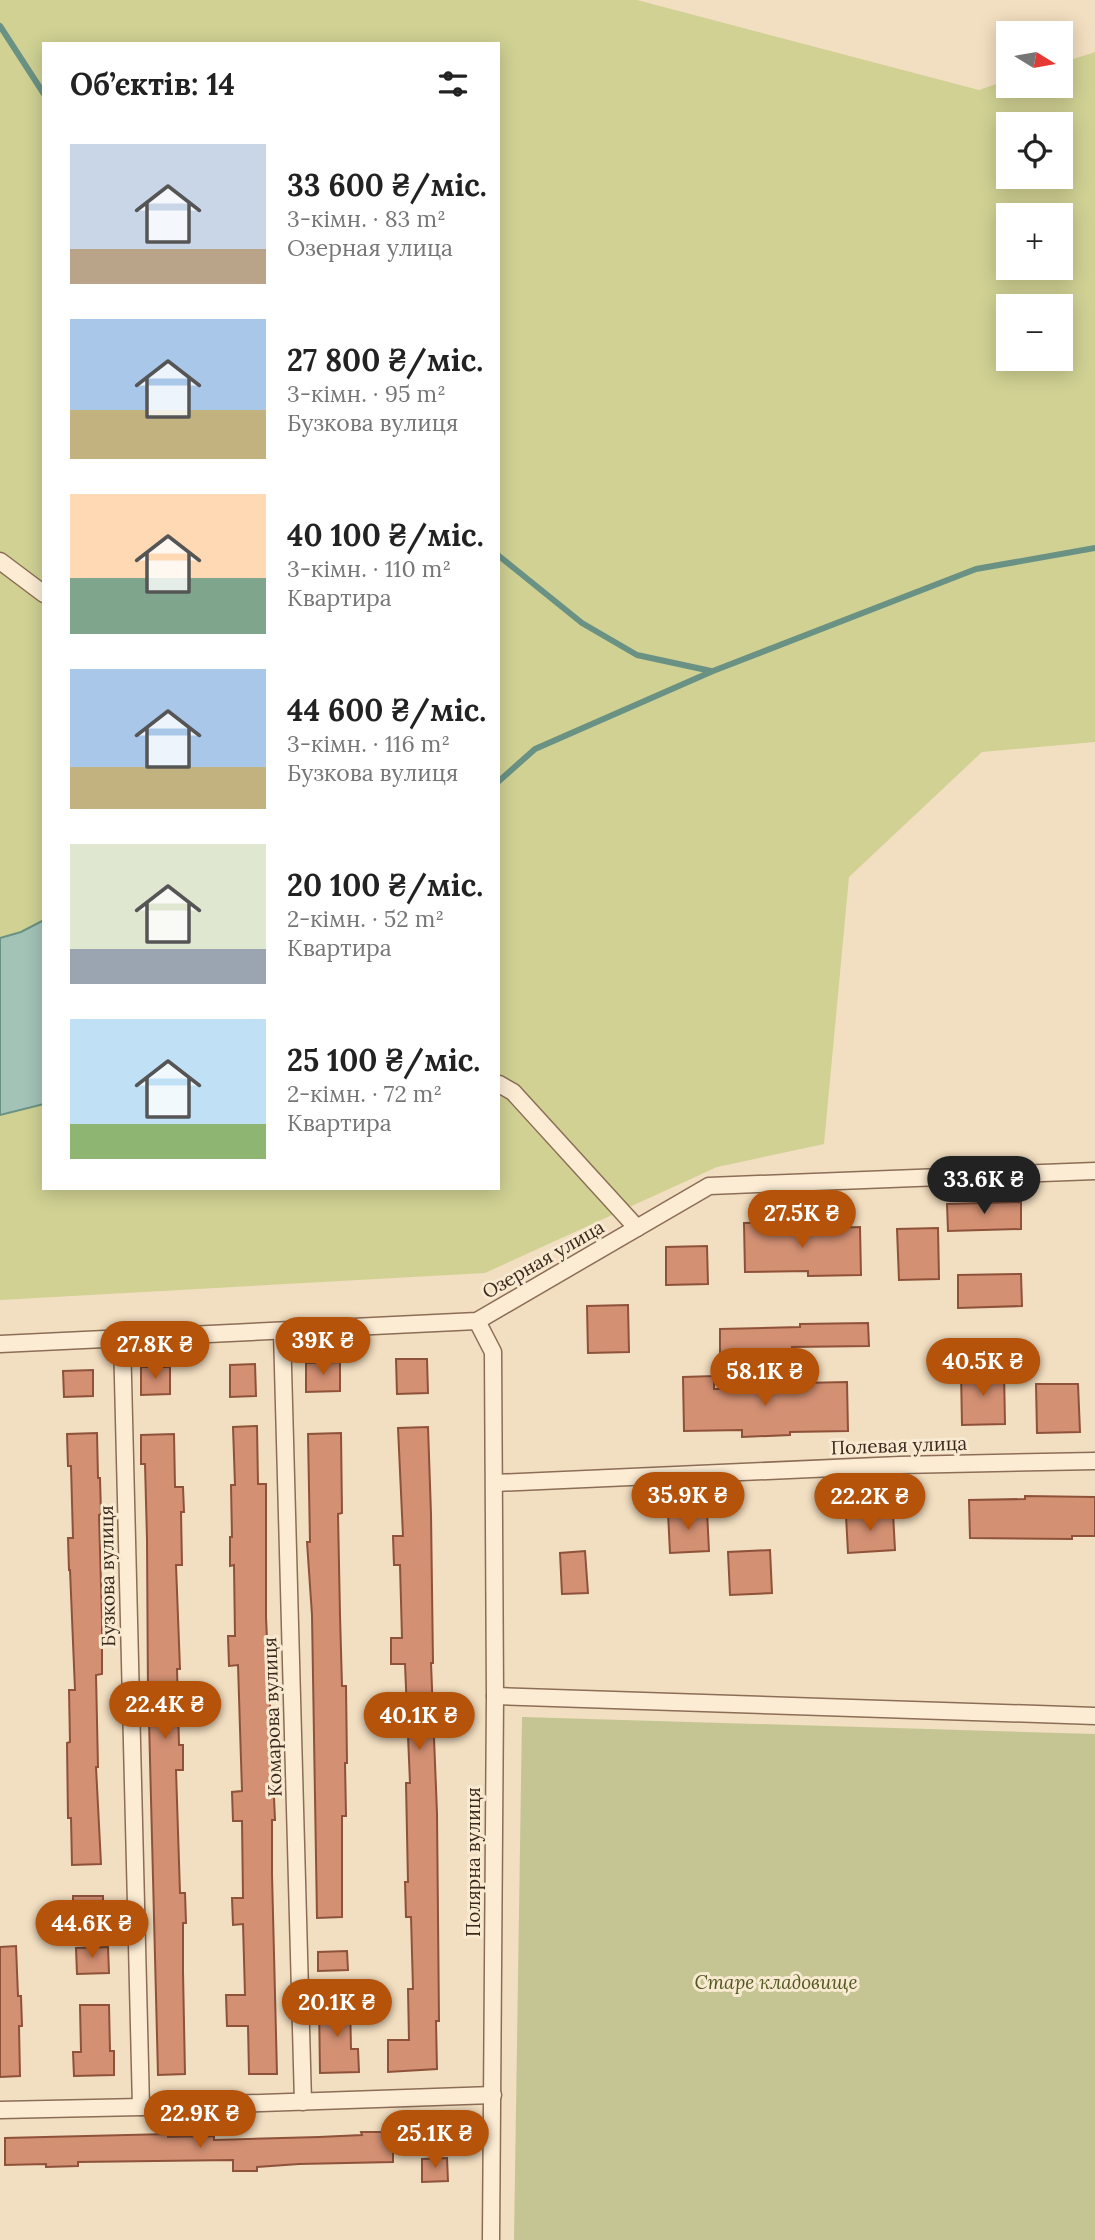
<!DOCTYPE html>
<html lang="uk">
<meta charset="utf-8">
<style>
:root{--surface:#fff;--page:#f6f6f6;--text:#222;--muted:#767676;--accent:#b45309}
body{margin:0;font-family:Lora,serif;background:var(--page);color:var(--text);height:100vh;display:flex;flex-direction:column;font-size:26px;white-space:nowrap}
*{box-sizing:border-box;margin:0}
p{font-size:23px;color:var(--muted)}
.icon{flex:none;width:38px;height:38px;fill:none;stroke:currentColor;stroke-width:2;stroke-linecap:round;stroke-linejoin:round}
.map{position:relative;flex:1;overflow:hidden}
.side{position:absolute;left:42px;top:42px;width:458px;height:1148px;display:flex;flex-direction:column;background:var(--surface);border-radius:0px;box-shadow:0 4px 18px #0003}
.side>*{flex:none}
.needle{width:46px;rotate:101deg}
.buttons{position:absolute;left:996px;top:21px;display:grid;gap:14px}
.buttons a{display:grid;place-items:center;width:77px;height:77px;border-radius:0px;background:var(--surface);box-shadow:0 4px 18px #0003;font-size:35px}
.price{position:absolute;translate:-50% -60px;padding:0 16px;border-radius:24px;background:var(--accent);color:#fff;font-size:23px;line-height:46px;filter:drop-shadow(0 2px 4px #0008)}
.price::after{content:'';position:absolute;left:50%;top:42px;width:21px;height:16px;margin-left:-10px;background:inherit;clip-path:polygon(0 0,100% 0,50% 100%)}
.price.current{background:#222;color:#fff}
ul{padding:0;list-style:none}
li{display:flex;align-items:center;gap:21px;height:175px;padding:0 28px}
li span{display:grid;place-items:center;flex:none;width:196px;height:140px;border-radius:0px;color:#555}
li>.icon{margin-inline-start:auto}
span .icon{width:84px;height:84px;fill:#fffc;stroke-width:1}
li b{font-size:30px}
h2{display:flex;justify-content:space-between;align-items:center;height:84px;padding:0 28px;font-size:30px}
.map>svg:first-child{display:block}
</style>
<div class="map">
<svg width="1095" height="2240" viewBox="0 0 1095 2240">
<rect width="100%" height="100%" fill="#f2dec0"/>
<path fill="#d0d193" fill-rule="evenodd" d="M0 0H637L979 90 1008 80V86H1060L1061 63 1095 52V742L982 752 849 877 824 1144 717 1167 485 1273 0 1300ZM44 44H499V1188H44ZM1008 124H1060V177H1008ZM1008 215H1060V268H1008ZM1008 306H1060V359H1008Z"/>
<path fill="#c4c593" d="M522 1717 1095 1734V2240H514Z"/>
<path fill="#a3c3b7" stroke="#6a9284" stroke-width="2" d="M44 920V1104L0 1115V938L21 932Z"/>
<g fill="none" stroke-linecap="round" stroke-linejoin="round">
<g stroke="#6a9284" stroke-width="6">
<path d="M0 26 44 94"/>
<path d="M499 556 582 623 637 655 711 671"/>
<path d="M499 781 535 749 713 671 976 569 1095 548"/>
</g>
</g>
<g fill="#d39073" stroke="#8e523a" stroke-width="2">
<path d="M1021 1202V1229L948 1231 947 1204Z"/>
<path d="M790 1222V1229L860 1227 861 1275 808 1276V1271L745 1272 744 1223Z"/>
<path d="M938 1228 939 1279 899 1280 897 1229Z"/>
<path d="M707 1246 708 1284 666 1285V1247Z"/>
<path d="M1021 1274 1022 1306 958 1308V1275Z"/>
<path d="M628 1305 629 1352 588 1353 587 1306Z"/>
<path d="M868 1323 869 1346 792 1347V1351L720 1353V1329L800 1327V1324Z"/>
<path d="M396 1359H427L428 1393 397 1394Z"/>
<path d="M340 1362V1391L306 1392V1363Z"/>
<path d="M255 1364 256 1396 230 1397V1365Z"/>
<path d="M141 1367H170V1394L141 1395Z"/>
<path d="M93 1370V1396L64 1397 63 1371Z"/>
<path d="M1004 1371 1005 1424 962 1425 961 1372Z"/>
<path d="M714 1376V1389L801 1387V1383L847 1382 848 1431 790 1432V1435L742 1437V1430L684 1431 683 1377Z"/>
<path d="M1036 1384H1078L1080 1432 1037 1433Z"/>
<path d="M257 1426 258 1484H266V1617L275 1820H272V1874L277 2074H249L248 2026H227L226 1995H245L243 1924 233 1925 232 1898H243L242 1821H233L232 1792 242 1791 238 1665 229 1666 228 1636H235L234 1565 230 1566V1537H232L231 1485H235L233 1427Z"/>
<path d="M428 1427 431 1514 433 1663H431L437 1813 439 2021H436L437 2069 388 2072V2040H409L408 1989H413L411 1917H406L405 1882H408L406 1783H410L405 1664H391V1638H402L400 1565H394L393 1536H403L398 1428Z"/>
<path d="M97 1433 98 1478H100L101 1514 99 1515 102 1619V1674L96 1675 98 1767H96L101 1864 72 1865 71 1818H68L67 1743 70 1742 69 1690H75L70 1570H69L68 1538H73L71 1466H68L67 1434Z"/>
<path d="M341 1433 342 1513 338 1514 340 1615 342 1686H346L347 1763H345L346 1816H342V1917L317 1918 312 1615 307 1542H310L308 1434Z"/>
<path d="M174 1434 175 1487H183L184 1512H181L182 1565H176L180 1669H177L179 1745H183V1770H176L180 1893H185L186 1923H183V1972L185 2074 158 2075 149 1720H147L146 1697H148L147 1539 145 1464H141V1435Z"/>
<path d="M1025 1496 1095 1497V1536H1072V1539L970 1538 969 1500 1025 1499Z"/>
<path d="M707 1511 709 1551 670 1553 668 1513Z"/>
<path d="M893 1513 895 1550 848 1553 846 1516Z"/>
<path d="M770 1550 772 1593 730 1595 728 1552Z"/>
<path d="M585 1551 588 1593 562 1594 560 1553Z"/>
<path d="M73 1896H103V1917L73 1918Z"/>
<path d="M16 1946 18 1996H21L22 2026H19L20 2076 0 2077V1947Z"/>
<path d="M108 1947 109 1973 77 1974 76 1948Z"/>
<path d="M347 1951 348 1970 318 1971V1952Z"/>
<path d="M350 2002 351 2049H358L359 2072 320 2073 319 2003Z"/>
<path d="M80 2005H109L110 2051H114V2075L74 2076 73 2052H81Z"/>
<path d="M361 2132H393V2162L299 2164 257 2167V2171H233V2160L78 2162V2166L46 2167V2164L5 2165V2138L168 2134V2137L214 2136V2140L319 2137 362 2135Z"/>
<path d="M447 2158 448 2181 422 2182V2159Z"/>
</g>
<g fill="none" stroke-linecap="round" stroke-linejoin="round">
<g stroke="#8c6d56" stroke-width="19">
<g id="street">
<path d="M0 561 44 594"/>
<path d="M499 1084 513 1092 637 1228"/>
<path d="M477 1321 493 1352 495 1696 491 2240"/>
<path d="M282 1331 303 2102"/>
<path d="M122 1338 141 2107"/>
<path d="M0 1344 477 1321 709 1186 1095 1171"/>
<path d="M495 1483 900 1465 1095 1461"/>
<path d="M495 1696 1095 1716"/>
<path d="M0 2110 141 2107 493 2095"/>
</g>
</g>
<use href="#street" stroke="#fcecd4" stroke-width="16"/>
</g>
<g text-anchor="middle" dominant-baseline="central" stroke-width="6" stroke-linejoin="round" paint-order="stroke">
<g font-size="19" fill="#3b281c" stroke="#f8e9d1">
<text transform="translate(543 1259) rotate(-30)">Озерная улица</text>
<text transform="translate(899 1445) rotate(-2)">Полевая улица</text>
<text transform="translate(107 1576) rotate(-91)">Бузкова вулиця</text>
<text transform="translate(272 1717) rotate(-92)">Комарова вулиця</text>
<text transform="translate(473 1862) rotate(-90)">Полярна вулиця</text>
</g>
<g font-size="19" font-style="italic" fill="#515921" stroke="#f8e9d1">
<text x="776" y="1982">Старе кладовище</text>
</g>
</g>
</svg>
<div class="buttons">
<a><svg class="needle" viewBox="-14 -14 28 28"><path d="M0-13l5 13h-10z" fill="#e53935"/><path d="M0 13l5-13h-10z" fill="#767676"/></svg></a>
<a><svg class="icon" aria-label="locate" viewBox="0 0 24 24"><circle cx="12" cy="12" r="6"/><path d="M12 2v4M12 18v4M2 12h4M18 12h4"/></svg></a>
<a>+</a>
<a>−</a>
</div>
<b class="price current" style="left:984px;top:1216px">33.6K ₴</b>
<b class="price" style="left:802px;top:1250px">27.5K ₴</b>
<b class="price" style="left:323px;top:1377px">39K ₴</b>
<b class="price" style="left:155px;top:1381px">27.8K ₴</b>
<b class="price" style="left:983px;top:1398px">40.5K ₴</b>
<b class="price" style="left:765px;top:1408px">58.1K ₴</b>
<b class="price" style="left:688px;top:1532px">35.9K ₴</b>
<b class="price" style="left:870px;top:1533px">22.2K ₴</b>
<b class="price" style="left:165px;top:1741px">22.4K ₴</b>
<b class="price" style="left:419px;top:1752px">40.1K ₴</b>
<b class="price" style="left:92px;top:1960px">44.6K ₴</b>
<b class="price" style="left:337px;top:2039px">20.1K ₴</b>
<b class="price" style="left:200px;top:2150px">22.9K ₴</b>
<b class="price" style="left:435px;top:2170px">25.1K ₴</b>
<section class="side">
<h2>Об’єктів: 14<svg class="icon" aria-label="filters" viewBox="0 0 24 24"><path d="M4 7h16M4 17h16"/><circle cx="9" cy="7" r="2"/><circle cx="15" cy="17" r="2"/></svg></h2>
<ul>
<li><span style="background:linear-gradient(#c9d6e8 75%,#b9a48a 0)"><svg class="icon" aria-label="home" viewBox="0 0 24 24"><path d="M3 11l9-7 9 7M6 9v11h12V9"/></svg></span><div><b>33 600 ₴/міс.</b><p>3-кімн. · 83 m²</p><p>Озерная улица</p></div></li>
<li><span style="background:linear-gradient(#a9c7e8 65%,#c2b280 0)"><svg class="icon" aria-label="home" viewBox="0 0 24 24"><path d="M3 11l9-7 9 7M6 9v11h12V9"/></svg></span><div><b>27 800 ₴/міс.</b><p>3-кімн. · 95 m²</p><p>Бузкова вулиця</p></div></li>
<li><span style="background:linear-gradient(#ffd9b3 60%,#7fa58c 0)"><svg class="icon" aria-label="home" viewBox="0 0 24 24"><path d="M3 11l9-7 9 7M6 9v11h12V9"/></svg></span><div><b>40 100 ₴/міс.</b><p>3-кімн. · 110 m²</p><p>Квартира</p></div></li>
<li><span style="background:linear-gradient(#a9c7e8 70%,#c2b280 0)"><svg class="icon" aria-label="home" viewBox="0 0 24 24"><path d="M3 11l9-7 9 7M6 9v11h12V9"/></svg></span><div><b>44 600 ₴/міс.</b><p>3-кімн. · 116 m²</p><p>Бузкова вулиця</p></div></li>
<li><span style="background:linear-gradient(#dfe7d0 75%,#9aa5b1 0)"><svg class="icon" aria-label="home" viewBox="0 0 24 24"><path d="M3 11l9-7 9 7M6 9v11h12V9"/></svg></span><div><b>20 100 ₴/міс.</b><p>2-кімн. · 52 m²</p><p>Квартира</p></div></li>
<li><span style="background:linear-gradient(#bfe0f5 75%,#8fb573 0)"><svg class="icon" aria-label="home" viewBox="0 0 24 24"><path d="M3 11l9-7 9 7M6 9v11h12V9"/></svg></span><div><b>25 100 ₴/міс.</b><p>2-кімн. · 72 m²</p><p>Квартира</p></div></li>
</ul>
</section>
</div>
